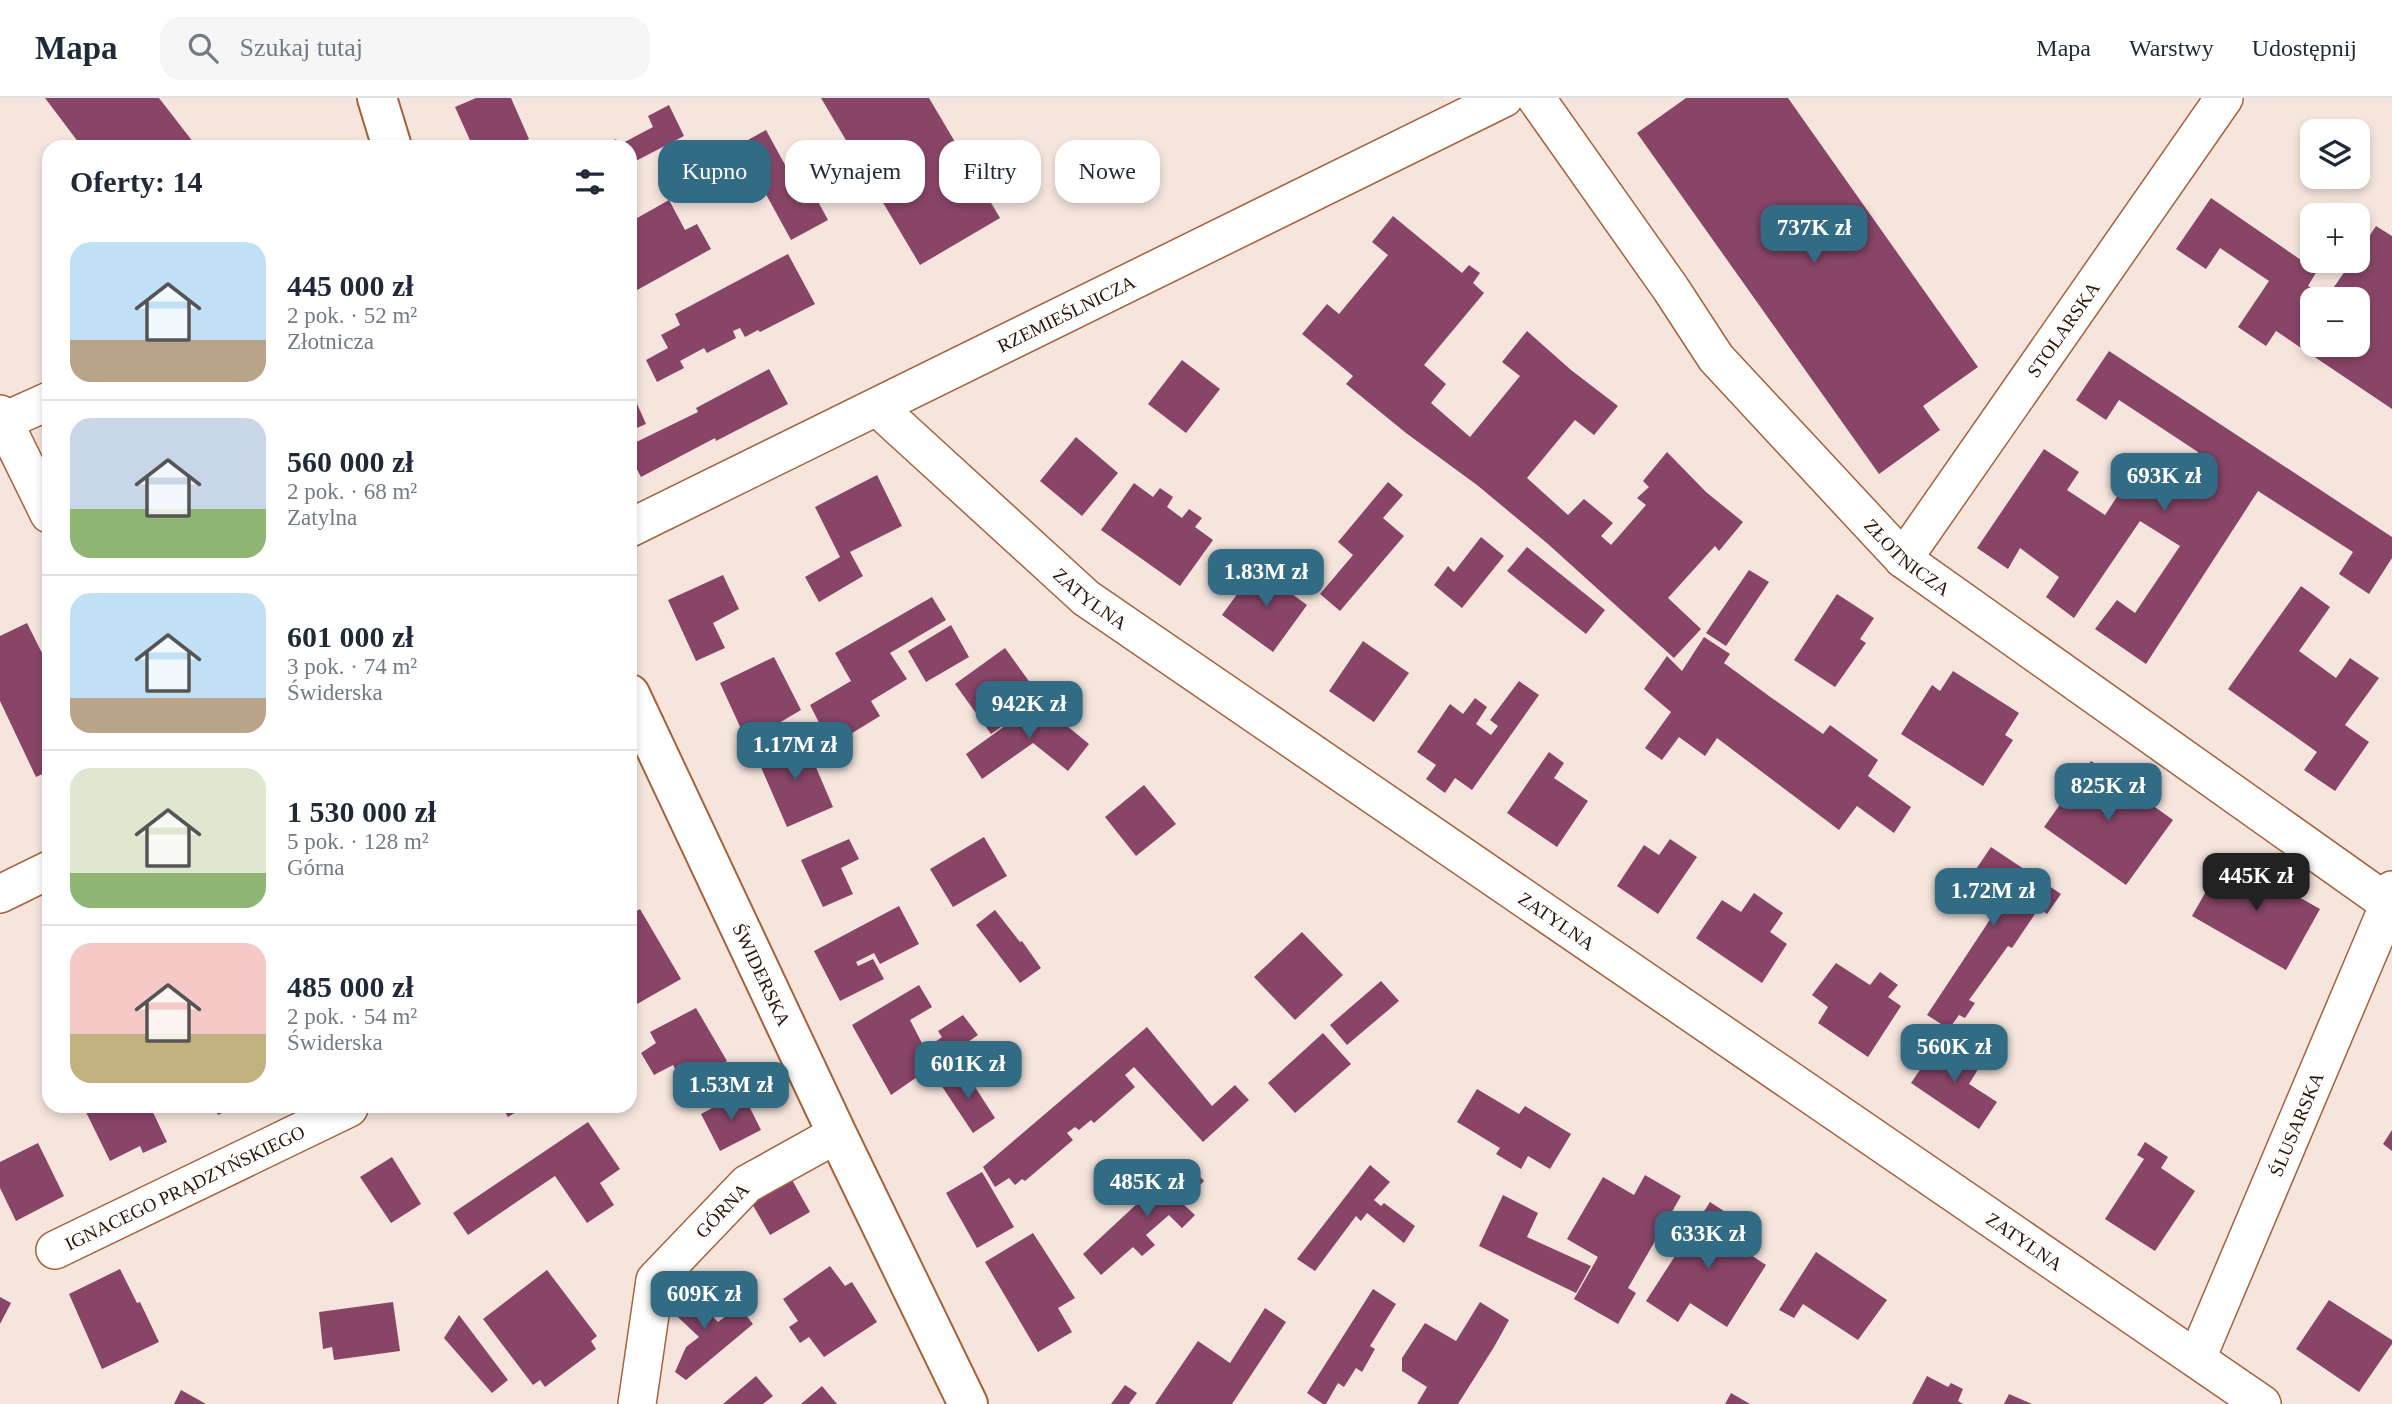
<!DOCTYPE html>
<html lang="pl">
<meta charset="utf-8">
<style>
:root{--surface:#fff;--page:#f6f6f7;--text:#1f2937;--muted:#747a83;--line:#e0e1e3;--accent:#326b84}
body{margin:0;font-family:Georgia,serif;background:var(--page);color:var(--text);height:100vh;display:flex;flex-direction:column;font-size:26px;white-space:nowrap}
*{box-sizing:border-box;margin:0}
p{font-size:23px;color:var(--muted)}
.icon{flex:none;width:38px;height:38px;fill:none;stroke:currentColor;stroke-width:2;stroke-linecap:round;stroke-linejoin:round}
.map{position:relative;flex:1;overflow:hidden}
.side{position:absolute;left:42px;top:42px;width:595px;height:973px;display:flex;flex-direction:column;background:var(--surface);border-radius:21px;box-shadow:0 4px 10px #0003}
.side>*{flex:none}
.top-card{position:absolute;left:658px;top:42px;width:665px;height:63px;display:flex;gap:14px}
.tools{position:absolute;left:2300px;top:21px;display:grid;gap:14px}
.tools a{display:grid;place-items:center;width:70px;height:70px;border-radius:14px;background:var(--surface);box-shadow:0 4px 10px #0003;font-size:35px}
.price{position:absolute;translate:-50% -60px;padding:0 16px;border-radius:14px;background:var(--accent);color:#fff;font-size:23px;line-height:46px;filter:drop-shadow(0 2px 4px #0008)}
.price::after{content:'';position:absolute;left:50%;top:42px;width:21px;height:16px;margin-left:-10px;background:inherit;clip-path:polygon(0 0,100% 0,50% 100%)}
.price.selected{background:#222;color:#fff}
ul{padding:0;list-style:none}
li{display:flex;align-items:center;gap:21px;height:175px;padding:0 28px}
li+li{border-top:2px solid var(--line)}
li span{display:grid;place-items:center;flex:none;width:196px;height:140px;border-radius:21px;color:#555}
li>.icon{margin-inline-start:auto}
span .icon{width:84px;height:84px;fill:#fffc;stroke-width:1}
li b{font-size:30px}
h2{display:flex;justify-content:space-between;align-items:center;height:84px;padding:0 28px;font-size:30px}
.chip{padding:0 24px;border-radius:21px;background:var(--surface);box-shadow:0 4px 10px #0003;font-size:24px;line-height:63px}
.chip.selected{background:var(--accent);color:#fff}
header{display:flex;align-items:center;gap:42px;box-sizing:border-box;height:98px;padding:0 35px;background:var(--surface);border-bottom:2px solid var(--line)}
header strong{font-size:33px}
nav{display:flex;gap:38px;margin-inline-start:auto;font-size:24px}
.search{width:490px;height:63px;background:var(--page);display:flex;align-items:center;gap:18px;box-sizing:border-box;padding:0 24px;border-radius:21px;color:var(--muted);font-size:26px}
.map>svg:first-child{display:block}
</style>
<header>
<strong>Mapa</strong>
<div class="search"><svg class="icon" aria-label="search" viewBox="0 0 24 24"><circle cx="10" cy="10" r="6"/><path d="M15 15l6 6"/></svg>Szukaj tutaj</div>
<nav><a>Mapa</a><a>Warstwy</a><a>Udostępnij</a></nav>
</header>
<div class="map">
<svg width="2392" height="1306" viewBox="0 0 2392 1306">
<rect width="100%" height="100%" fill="#f5e5dd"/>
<g fill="#894568" fill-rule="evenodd">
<path d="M45 0H159L197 49H82Z"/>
<path d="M476 0H511L529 41 510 49H473L455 9Z"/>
<path d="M821 0H929L1000 120 920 167Z"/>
<path d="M1686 0H1788L1978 269 1923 308 1940 332 1879 376 1637 35Z"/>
<path d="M669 7 684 38 630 66V49H601L616 41 619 47 653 29 648 18Z"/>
<path d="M766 32 790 76 800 70 828 122 791 142 739 47Z"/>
<path d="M2211 100 2317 173 2308 188 2327 199 2352 163H2357V156L2376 128 2392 138V311L2276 233 2266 248 2238 229 2269 183 2220 150 2206 171 2176 151ZM2312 201H2357V247H2312Z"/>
<path d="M669 102 685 132 697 126 711 151 630 196V124Z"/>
<path d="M1393 118 1462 175 1469 167 1480 175 1473 185 1484 195 1424 267 1446 286 1431 305 1470 339 1520 278 1502 264 1527 233 1571 272 1618 308 1594 337 1575 322 1527 380 1568 417 1584 401 1613 425 1601 438 1611 447 1646 407 1637 400 1649 389 1643 383 1667 354 1706 394 1743 424 1719 453 1715 448 1668 500 1701 531 1674 560 1548 446 1477 387 1406 335 1346 286 1353 278 1302 236 1327 206 1339 216 1388 157 1372 144Z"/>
<path d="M788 156 815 206 760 234 758 232 745 239 740 230 733 233 736 240 707 255 704 250 680 263 684 270 657 284 646 262 668 250 661 237 680 227 675 216Z"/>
<path d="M2109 253 2392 439V460L2369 496 2339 476 2353 454 2258 393 2146 566 2095 531 2117 502 2135 515 2180 448 2140 423 2074 520 2046 499 2059 479 2020 450 2008 471 1977 450 2044 351 2079 374 2067 392 2105 417 2132 376 2168 399 2198 354 2119 302 2106 322 2076 302Z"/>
<path d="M1182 262 1220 291 1186 335 1148 306Z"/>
<path d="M769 271 788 306 716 343 715 340 641 379 630 358V347L698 314 696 310Z"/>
<path d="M630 290 646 326 630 333Z"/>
<path d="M1076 339 1118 375 1082 418 1040 383Z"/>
<path d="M877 377 902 428 850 454 863 478 819 504 805 479 840 459 815 409Z"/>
<path d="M1388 384 1403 397 1383 420 1404 438 1340 513 1320 496 1353 457 1338 444Z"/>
<path d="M1134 385 1153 399 1160 390 1173 399 1167 409 1182 420 1189 411 1202 420 1195 429 1213 442 1180 488 1101 432Z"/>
<path d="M1481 439 1504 458 1462 510 1434 487 1448 468 1454 474Z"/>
<path d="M1527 449 1605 512 1586 536 1507 473Z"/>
<path d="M1256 470 1276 484 1283 474 1295 483 1288 493 1307 507 1273 554 1222 517Z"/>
<path d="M1749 472 1769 484 1726 548 1706 535Z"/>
<path d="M723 477 739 511 713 525 725 550 696 563 668 502Z"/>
<path d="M2301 488 2330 509 2299 553 2336 580 2350 560 2379 580 2345 627 2369 644 2335 693 2304 672 2317 654 2228 591Z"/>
<path d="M1837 496 1874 520 1860 541 1866 545 1835 589 1794 562Z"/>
<path d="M932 499 946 522 890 555 907 581 871 603 880 618 831 648 810 607 851 583 835 555Z"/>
<path d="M27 525 49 569V673L36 679 0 603V538Z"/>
<path d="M951 527 969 559 926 584 908 553Z"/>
<path d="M1704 539 1730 556 1724 565 1769 598 1823 636 1830 627 1878 662 1868 678 1911 709 1894 735 1857 708 1839 732 1717 640 1705 658 1679 639 1662 662 1645 650 1671 614 1644 591 1667 558 1682 573Z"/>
<path d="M1363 543 1409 575 1374 624 1329 593Z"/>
<path d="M1005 550 1041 600 991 636 955 586Z"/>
<path d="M774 559 801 612 747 644 720 585Z"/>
<path d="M1953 573 2019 615 2005 637 2013 642 1983 688 1901 636 1932 587 1940 593Z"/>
<path d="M1519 583 1539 597 1472 692 1455 680 1445 695 1426 681 1436 667 1417 654 1450 606 1463 616 1475 600 1487 609 1476 626 1491 637 1498 628 1490 622Z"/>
<path d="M1038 604 1089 646 1068 673 1033 645 982 681 966 656Z"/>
<path d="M803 639 833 709 787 729 757 660Z"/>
<path d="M1549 654 1564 665 1554 680 1588 703 1557 749 1507 715Z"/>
<path d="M2091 663 2173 722 2126 787 2044 729Z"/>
<path d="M1144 687 1176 726 1136 758 1105 719Z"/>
<path d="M984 739 1007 778 953 809 930 771Z"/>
<path d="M849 741 859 761 841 770 853 796 823 809 801 762Z"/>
<path d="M1670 741 1697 759 1658 816 1617 788 1644 747 1659 757Z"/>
<path d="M1991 749 2061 796 2047 816 2039 810 2012 850 2008 848 1969 902 1975 905 1965 920 1959 917 1949 931 1927 917 1993 817 1962 792Z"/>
<path d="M2226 758 2320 811 2286 872 2192 818Z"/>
<path d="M1754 795 1783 815 1770 834 1787 846 1762 885 1696 840 1722 802 1741 814Z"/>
<path d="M899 808 919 846 880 866 874 855 856 864 858 868 873 861 884 881 840 903 814 853Z"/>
<path d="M640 811 681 881 630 910V817Z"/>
<path d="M995 812 1020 844 1022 843 1041 870 1020 885 976 827Z"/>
<path d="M1302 834 1343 877 1295 922 1254 879Z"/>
<path d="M1836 865 1870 887 1880 874 1898 887 1888 899 1901 908 1868 959 1818 925 1828 909 1812 897Z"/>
<path d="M1381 883 1399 903 1347 947 1330 927Z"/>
<path d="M919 887 932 909 910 922 925 951 942 939 938 933 963 917 978 937 891 997 852 927Z"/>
<path d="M696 910 727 963 684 987 673 967 654 977 641 955 656 945 650 934Z"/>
<path d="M1147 929 1212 1008 1235 987 1249 1002 1203 1044 1134 969 1125 977 1135 989 1094 1025 1091 1022 1079 1032 1075 1029 1067 1035 1073 1042 1025 1083 1022 1081 1015 1087 1009 1080 995 1089 983 1069Z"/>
<path d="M1323 935 1351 966 1295 1015 1268 985Z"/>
<path d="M1940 942 1980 968 1969 986 1997 1004 1979 1031 1911 985Z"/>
<path d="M964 972 995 1020 973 1035 941 987Z"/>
<path d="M1477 991 1519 1016 1525 1008 1571 1036 1550 1071 1528 1058 1521 1071 1496 1056 1500 1050 1457 1024Z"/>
<path d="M742 994 761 1032 720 1053 701 1016Z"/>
<path d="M83 1008H150L167 1044 143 1055 140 1048 110 1063Z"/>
<path d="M213 1008H236L218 1017Z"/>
<path d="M501 1008H526L508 1019Z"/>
<path d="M588 1024 620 1071 600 1085 614 1107 587 1125 555 1078 468 1137 453 1115Z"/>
<path d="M2392 1032V1053L2383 1046Z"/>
<path d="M2145 1044 2168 1059 2161 1070 2195 1093 2155 1153 2105 1121 2144 1061 2137 1057Z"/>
<path d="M38 1045 64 1098 16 1123 0 1090V1064Z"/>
<path d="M392 1059 421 1106 391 1125 360 1079Z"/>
<path d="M1184 1062 1204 1083 1182 1105 1195 1117 1182 1130 1169 1117 1146 1137 1155 1147 1142 1158 1133 1149 1101 1177 1083 1156Z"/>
<path d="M1370 1067 1390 1084 1374 1102 1381 1108 1384 1105 1415 1128 1404 1145 1367 1115 1361 1123 1356 1118 1315 1173 1297 1161Z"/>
<path d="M787 1073 810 1114 770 1137 747 1097Z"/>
<path d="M982 1074 1014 1129 977 1150 946 1095Z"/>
<path d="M1645 1077 1681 1098 1628 1190 1636 1195 1618 1226 1574 1201 1598 1159 1567 1141 1603 1079 1634 1097Z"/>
<path d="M1503 1097 1538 1115 1527 1139 1591 1168 1576 1195 1479 1148Z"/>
<path d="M1710 1104 1742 1125 1730 1143 1766 1167 1727 1229 1690 1205 1678 1224 1646 1203Z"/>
<path d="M1033 1135 1075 1200 1058 1210 1072 1234 1038 1254 985 1164Z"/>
<path d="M1816 1154 1887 1202 1858 1242 1803 1206 1794 1220 1779 1212Z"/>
<path d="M830 1168 845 1188 852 1184 877 1224 824 1259 809 1239 800 1245 789 1229 798 1223 783 1201Z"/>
<path d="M120 1171 137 1205 140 1204 159 1244 102 1271 69 1196Z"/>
<path d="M547 1172 597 1238 591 1243 596 1251 545 1289 540 1282 533 1287 483 1221Z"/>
<path d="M682 1187 718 1224 739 1208 753 1226 686 1282 675 1274 686 1249 699 1239 664 1206Z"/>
<path d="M1373 1191 1396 1206 1370 1248 1375 1251 1362 1274 1356 1270 1344 1289 1338 1285 1326 1306H1323L1307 1295Z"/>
<path d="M0 1199 11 1205 0 1226Z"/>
<path d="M2329 1202 2392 1242V1246L2359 1294 2296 1251Z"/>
<path d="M393 1204 400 1253 334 1262 332 1249 323 1251 319 1214Z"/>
<path d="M1480 1204 1509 1222 1494 1249 1458 1306H1417L1427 1289 1402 1273V1260L1425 1225 1456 1243Z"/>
<path d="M1265 1210 1286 1224 1232 1306H1155L1198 1243 1230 1265Z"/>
<path d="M459 1217 508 1282 492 1295 444 1240Z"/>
<path d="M756 1278 773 1298 763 1306H723Z"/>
<path d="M1927 1278 1948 1289 1951 1285 1963 1291 1958 1303 1963 1306H1912Z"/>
<path d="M1125 1287 1137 1295 1129 1306H1111Z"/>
<path d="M822 1288 837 1306H801Z"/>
<path d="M181 1292 206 1306H174Z"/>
<path d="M1731 1295 1750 1306H1725Z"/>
<path d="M2009 1296 2032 1306H2004Z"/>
</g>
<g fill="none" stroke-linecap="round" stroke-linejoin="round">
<g stroke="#a5623b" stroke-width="40">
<g id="minor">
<path id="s1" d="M1536 0 1671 191 1716 260 1903 461 2389 806"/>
<path id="s2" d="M877 309 1086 500 2262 1306"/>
<path d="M0 316 49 416"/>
<path d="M0 325 49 303"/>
<path id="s3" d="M630 430 1504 0"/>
<path id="s4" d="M1903 461 2224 0"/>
<path d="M0 796 49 772"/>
<path id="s5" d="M55 1152 349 1010 348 1008"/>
<path id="s6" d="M2197 1260 2389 806 2392 792"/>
<path id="s7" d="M637 1306 655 1182 747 1086 837 1036"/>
</g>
</g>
<g stroke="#a5623b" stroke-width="42">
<g id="tertiary">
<path d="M377 0 392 49"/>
<path id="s8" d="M630 596 837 1036 968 1306"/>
</g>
</g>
<use href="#minor" stroke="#fff" stroke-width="37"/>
<use href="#tertiary" stroke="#fff" stroke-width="38"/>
</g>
<g text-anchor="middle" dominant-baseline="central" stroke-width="7" stroke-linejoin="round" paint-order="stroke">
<g font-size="19" fill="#2e1404" stroke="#fff">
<text stroke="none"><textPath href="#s3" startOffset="486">RZEMIEŚLNICZA</textPath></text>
<text stroke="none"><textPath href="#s4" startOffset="280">STOLARSKA</textPath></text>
<text stroke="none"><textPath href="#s1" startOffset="593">ZŁOTNICZA</textPath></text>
<text stroke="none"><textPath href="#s2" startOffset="287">ZATYLNA</textPath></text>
<text stroke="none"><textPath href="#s2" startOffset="854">ZATYLNA</textPath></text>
<text stroke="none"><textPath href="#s8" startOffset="310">ŚWIDERSKA</textPath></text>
<text stroke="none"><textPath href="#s6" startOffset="254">ŚLUSARSKA</textPath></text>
<text stroke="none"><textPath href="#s5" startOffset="144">IGNACEGO PRĄDZYŃSKIEGO</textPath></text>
<text stroke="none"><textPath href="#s7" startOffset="222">GÓRNA</textPath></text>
<text stroke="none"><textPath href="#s2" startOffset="1421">ZATYLNA</textPath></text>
</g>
</g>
</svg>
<div class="tools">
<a><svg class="icon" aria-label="layers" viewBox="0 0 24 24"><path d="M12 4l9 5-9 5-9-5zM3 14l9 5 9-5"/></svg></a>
<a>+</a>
<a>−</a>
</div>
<b class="price" style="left:1814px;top:167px">737K zł</b>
<b class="price" style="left:2164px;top:415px">693K zł</b>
<b class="price" style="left:1266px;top:511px">1.83M zł</b>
<b class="price" style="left:1029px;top:643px">942K zł</b>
<b class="price" style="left:795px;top:684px">1.17M zł</b>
<b class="price" style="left:2108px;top:725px">825K zł</b>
<b class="price selected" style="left:2256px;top:815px">445K zł</b>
<b class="price" style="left:1993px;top:830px">1.72M zł</b>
<b class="price" style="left:1954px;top:986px">560K zł</b>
<b class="price" style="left:968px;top:1003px">601K zł</b>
<b class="price" style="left:731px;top:1024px">1.53M zł</b>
<b class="price" style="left:1147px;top:1121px">485K zł</b>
<b class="price" style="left:1708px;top:1173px">633K zł</b>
<b class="price" style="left:704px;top:1233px">609K zł</b>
<div class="top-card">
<a class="chip selected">Kupno</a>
<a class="chip">Wynajem</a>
<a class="chip">Filtry</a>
<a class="chip">Nowe</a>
</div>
<section class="side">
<h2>Oferty: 14<svg class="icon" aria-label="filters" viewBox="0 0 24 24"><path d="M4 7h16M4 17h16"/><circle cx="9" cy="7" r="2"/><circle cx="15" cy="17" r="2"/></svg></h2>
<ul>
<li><span style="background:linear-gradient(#bfe0f5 70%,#b9a48a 0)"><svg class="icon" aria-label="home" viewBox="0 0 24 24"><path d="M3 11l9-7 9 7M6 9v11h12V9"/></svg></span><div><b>445 000 zł</b><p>2 pok. · 52 m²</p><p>Złotnicza</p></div></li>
<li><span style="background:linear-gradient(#c9d6e8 65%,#8fb573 0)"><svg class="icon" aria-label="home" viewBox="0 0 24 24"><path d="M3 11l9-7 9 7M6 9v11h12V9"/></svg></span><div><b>560 000 zł</b><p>2 pok. · 68 m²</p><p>Zatylna</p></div></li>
<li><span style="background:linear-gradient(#bfe0f5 75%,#b9a48a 0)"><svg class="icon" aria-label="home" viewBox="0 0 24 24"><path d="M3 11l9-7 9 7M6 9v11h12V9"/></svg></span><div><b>601 000 zł</b><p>3 pok. · 74 m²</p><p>Świderska</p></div></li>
<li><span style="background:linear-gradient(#dfe7d0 75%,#8fb573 0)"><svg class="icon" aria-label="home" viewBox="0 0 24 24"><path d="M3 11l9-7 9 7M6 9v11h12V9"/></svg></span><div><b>1 530 000 zł</b><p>5 pok. · 128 m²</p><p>Górna</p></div></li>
<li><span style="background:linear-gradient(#f6c9c9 65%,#c2b280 0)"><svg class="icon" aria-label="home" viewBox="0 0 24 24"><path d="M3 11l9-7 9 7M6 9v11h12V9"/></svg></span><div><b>485 000 zł</b><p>2 pok. · 54 m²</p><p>Świderska</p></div></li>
</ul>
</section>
</div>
